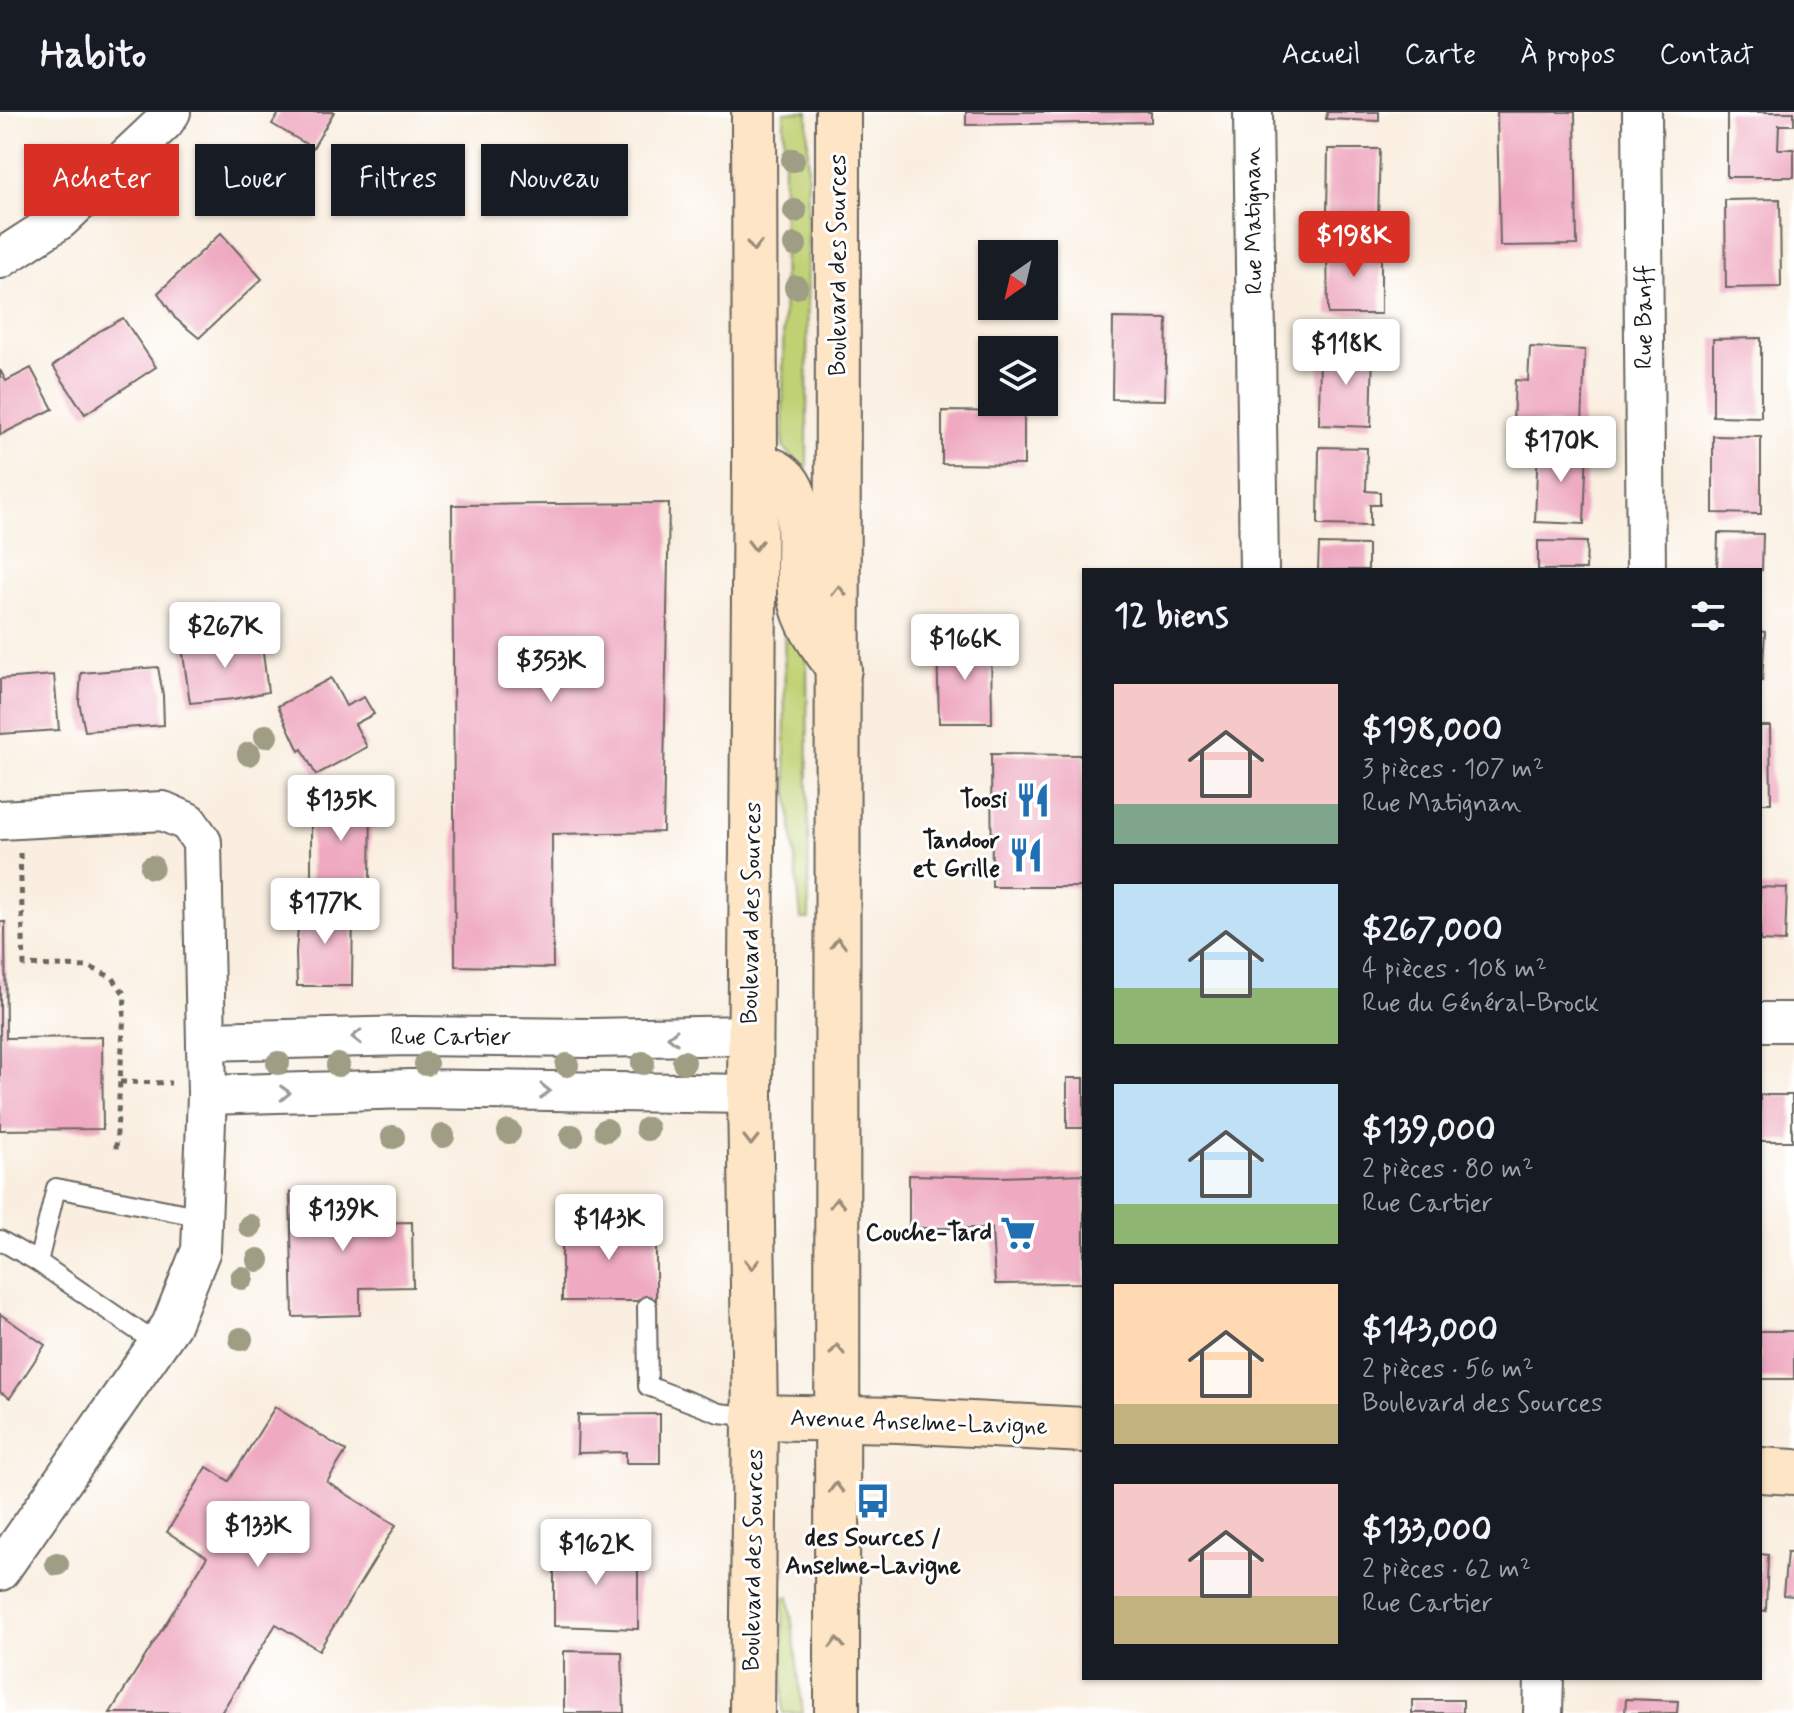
<!DOCTYPE html>
<html lang="fr">
<meta charset="utf-8">
<style>
:root{--surface:#171b24;--page:#20242c;--text:#f1f3f6;--muted:#9ea1a6;--line:#363941;--accent:#d93025}
body{margin:0;font-family:Mynerve,sans-serif;background:var(--page);color:var(--text);height:100vh;display:flex;flex-direction:column;font-size:30px;white-space:nowrap}
*{box-sizing:border-box;margin:0}
p{font-size:26px;color:var(--muted)}
.icon{flex:none;width:44px;height:44px;fill:none;stroke:currentColor;stroke-width:2;stroke-linecap:round;stroke-linejoin:round}
.map{position:relative;flex:1;overflow:hidden}
.sheet{position:absolute;left:1082px;top:456px;width:680px;height:1112px;display:flex;flex-direction:column;background:var(--surface);border-radius:0px;box-shadow:0 2px 6px #0004}
.sheet>*{flex:none}
.top-card{position:absolute;left:24px;top:32px;width:760px;height:72px;display:flex;gap:16px}
.needle{width:52px;rotate:214deg}
.buttons{position:absolute;left:978px;top:128px;display:grid;gap:16px}
.buttons a{display:grid;place-items:center;width:80px;height:80px;border-radius:0px;background:var(--surface);box-shadow:0 2px 6px #0004;font-size:40px}
.price{position:absolute;translate:-50% -68px;padding:0 18px;border-radius:8px;background:#fff;color:#222;font-size:26px;line-height:52px;filter:drop-shadow(0 2px 4px #0008)}
.price::after{content:'';position:absolute;left:50%;top:48px;width:24px;height:18px;margin-left:-12px;background:inherit;clip-path:polygon(0 0,100% 0,50% 100%)}
.price.active{background:var(--accent);color:#fff}
ul{padding:0;list-style:none}
li{display:flex;align-items:center;gap:24px;height:200px;padding:0 32px}
li span{display:grid;place-items:center;flex:none;width:224px;height:160px;border-radius:0px;color:#555}
li>.icon{margin-inline-start:auto}
span .icon{width:96px;height:96px;fill:#fffc;stroke-width:1}
li b{font-size:34px}
h2{display:flex;justify-content:space-between;align-items:center;height:96px;padding:0 32px;font-size:34px}
.chip{padding:0 28px;border-radius:0px;background:var(--surface);box-shadow:0 2px 6px #0004;font-size:28px;line-height:72px}
.chip.active{background:var(--accent);color:#fff}
header{display:flex;align-items:center;gap:48px;box-sizing:border-box;height:112px;padding:0 40px;background:var(--surface);border-bottom:2px solid var(--line)}
header strong{font-size:38px}
nav{display:flex;gap:44px;margin-inline-start:auto;font-size:28px}
.map>svg:first-child{display:block}
</style>
<header>
<strong>Habito</strong>
<nav><a>Accueil</a><a>Carte</a><a>À propos</a><a>Contact</a></nav>
</header>
<div class="map">
<svg width="1794" height="1601" viewBox="0 0 1794 1601">
<rect width="100%" height="100%" fill="#fff"/>
<filter id="ink" filterUnits="userSpaceOnUse"><feTurbulence type="fractalNoise" baseFrequency=".0125" numOctaves="2"/><feDisplacementMap in="SourceGraphic" scale="16" xChannelSelector="R" yChannelSelector="G"/><feConvolveMatrix kernelMatrix="1 2 1 2 8 2 1 2 1" color-interpolation-filters="sRGB"/></filter>
<filter id="wash" filterUnits="userSpaceOnUse"><feTurbulence type="fractalNoise" baseFrequency=".006" numOctaves="4" result="noise"/><feDisplacementMap in="SourceGraphic" scale="32" xChannelSelector="R" yChannelSelector="G"/><feGaussianBlur stdDeviation="1.8" result="paint"/><feColorMatrix in="noise" values="0 0 0 0 0 0 0 0 0 0 0 0 0 0 0 0 0 1.4 0 .05"/><feComposite in="paint" operator="in"/></filter>
<g filter="url(#wash)">
<rect width="100%" height="100%" fill="#f9eedf"/>
<g fill="#c0d173" stroke="#6e7648" stroke-width="2">
<path d="M784 0H808L807 359 783 335Z"/>
<path d="M784 482 807 548 809 807H801L785 646Z"/>
<path d="M783 1485H789L803 1601H783Z"/>
</g>
<g id="blocks">
<g fill="#efaac1">
<path d="M280 0H334L313 36 272 12Z"/>
<path d="M966 0H1151V10L966 13Z"/>
<path d="M1327 0H1379V9L1326 7Z"/>
<path d="M1497 0H1575L1577 133 1500 134Z"/>
<path d="M1727 0H1794V13H1779L1778 37H1794V65H1727Z"/>
<path d="M1328 37H1380L1378 105H1327Z"/>
<path d="M1780 87 1781 175 1726 176 1725 88Z"/>
<path d="M221 121 262 167 199 226 175 206 158 181Z"/>
<path d="M1381 132V202H1328L1327 133Z"/>
<path d="M123 206 156 255 85 302 53 254 98 220Z"/>
<path d="M1113 206 1167 207 1165 288 1112 287Z"/>
<path d="M1761 226V305L1713 304V227Z"/>
<path d="M1530 235 1585 238 1582 313 1513 310 1515 268 1528 269Z"/>
<path d="M1320 236 1373 238 1371 315 1319 313Z"/>
<path d="M31 256 53 297 0 323V258L6 269Z"/>
<path d="M942 299 1024 300V353L942 352Z"/>
<path d="M1713 324 1761 325V402L1713 401Z"/>
<path d="M1538 332 1587 334 1584 412 1535 410Z"/>
<path d="M1319 335 1367 336 1366 379 1380 380V393H1370V414L1318 413Z"/>
<path d="M669 391 663 720 552 722 553 856 455 854 452 393Z"/>
<path d="M1718 421 1763 422 1762 458H1717Z"/>
<path d="M1538 429 1587 430 1586 458H1538Z"/>
<path d="M1319 432 1368 433V458H1318Z"/>
<path d="M1760 519 1765 520 1762 569H1760Z"/>
<path d="M261 525 268 580 234 587 190 591 182 535Z"/>
<path d="M991 529 992 611H939L937 530Z"/>
<path d="M158 555 163 583 164 613 85 619 79 590 81 561Z"/>
<path d="M54 563 59 618 0 622V567Z"/>
<path d="M331 566 346 594 364 585 374 602 355 612 367 635 316 663 302 637 299 639 278 594Z"/>
<path d="M1760 614H1770L1771 691H1760Z"/>
<path d="M991 642 1084 643V775H992Z"/>
<path d="M341 689 371 692 370 770 341 773 311 770V691Z"/>
<path d="M1760 775 1787 776 1785 830 1760 829Z"/>
<path d="M300 792 353 793 352 874H297L296 840Z"/>
<path d="M0 810H5L6 926 102 925 103 1017 0 1018Z"/>
<rect x="1067" y="966" width="17" height="50"/>
<rect x="1760" y="983" width="32" height="46"/>
<path d="M1084 1062V1171L995 1172 992 1116H909V1063L1000 1065Z"/>
<path d="M367 1078 368 1111 412 1110 413 1175 360 1176V1203L293 1205 290 1080Z"/>
<path d="M562 1110 656 1112V1189H562Z"/>
<path d="M0 1202 45 1233 10 1286 0 1280Z"/>
<rect x="1760" y="1219" width="34" height="48"/>
<path d="M275 1295 346 1339 327 1370 396 1413 319 1538 276 1512 221 1601H110L207 1445 167 1420 207 1355 229 1369Z"/>
<path d="M660 1302V1351H626V1340L577 1341 578 1303Z"/>
<path d="M554 1435H638V1517L554 1514Z"/>
<path d="M1787 1440H1794V1484L1783 1483Z"/>
<path d="M1760 1442 1768 1443 1766 1499 1760 1498Z"/>
<path d="M564 1539 622 1540 624 1601H564Z"/>
<path d="M1626 1587 1678 1589 1677 1601H1625Z"/>
<rect x="1412" y="1588" width="51" height="13"/>
</g>
</g>
</g>
<g filter="url(#ink)">
<use href="#blocks" fill-opacity="0" stroke="#696660" stroke-width="2"/>
<g fill="none" stroke-linecap="round" stroke-linejoin="round">
<g stroke="#696660" stroke-width="22">
<g id="lane">
<path d="M0 1128 38 1150 157 1232"/>
<path d="M38 1150 56 1076 202 1105"/>
<path d="M647 1194 648 1274 719 1301 755 1305"/>
</g>
</g>
<g stroke="#696660" stroke-width="42">
<g id="street">
<path d="M1253 0 1259 458"/>
<path d="M1642 0 1646 458"/>
<path d="M0 147 60 108 164 10 171 0"/>
<path d="M0 708 163 699 188 710 202 730 207 983 201 1138 171 1213 0 1459"/>
<path d="M1760 910H1794"/>
<path d="M206 929 410 924 590 926 751 923"/>
<path d="M207 983 410 977 750 982"/>
<path d="M1543 1601 1544 1566"/>
</g>
</g>
<g stroke="#696660" stroke-width="48">
<g id="secondary">
<path d="M755 355C819 358 792 447 801 487 806 513 824 535 839 557"/>
<path d="M755 1305 898 1308 1084 1318"/>
<path d="M1760 1358 1794 1360"/>
<path d="M752 1601 755 1305 750 982 755 355 754 0"/>
<path d="M837 1601 838 0"/>
</g>
</g>
<g stroke="#696660" stroke-width="5" stroke-dasharray="6 6" stroke-linecap="butt">
<path d="M20 741 24 853 90 855 113 866 125 883 116 1037"/>
<path d="M120 970 171 971"/>
</g>
<use href="#lane" stroke="#fff" stroke-width="18"/>
<use href="#street" stroke="#fff" stroke-width="38"/>
<use href="#secondary" stroke="#fde5c5" stroke-width="44"/>
</g>
<g fill="#9f9d84">
<circle cx="55" cy="48" r="12"/>
<circle cx="793" cy="48" r="12"/>
<circle cx="795" cy="99" r="12"/>
<circle cx="795" cy="133" r="12"/>
<circle cx="796" cy="175" r="12"/>
<circle cx="266" cy="624" r="12"/>
<circle cx="249" cy="642" r="12"/>
<circle cx="152" cy="755" r="12"/>
<circle cx="684" cy="950" r="12"/>
<circle cx="278" cy="951" r="12"/>
<circle cx="643" cy="951" r="12"/>
<circle cx="426" cy="952" r="12"/>
<circle cx="338" cy="953" r="12"/>
<circle cx="567" cy="953" r="12"/>
<circle cx="647" cy="1017" r="12"/>
<circle cx="606" cy="1018" r="12"/>
<circle cx="509" cy="1020" r="12"/>
<circle cx="443" cy="1024" r="12"/>
<circle cx="572" cy="1024" r="12"/>
<circle cx="393" cy="1025" r="12"/>
<circle cx="250" cy="1114" r="12"/>
<circle cx="258" cy="1148" r="12"/>
<circle cx="242" cy="1166" r="12"/>
<circle cx="241" cy="1227" r="12"/>
<circle cx="57" cy="1452" r="12"/>
</g>
<defs><path id="oneway-chevron" d="M-2-3.5L2.5 0L-2 3.5" fill="none" stroke-width="1.6" stroke-linecap="round" stroke-linejoin="round" transform="scale(2)"/></defs>
<g stroke="#988b79">
<use href="#oneway-chevron" transform="translate(754 134) rotate(90)"/>
<use href="#oneway-chevron" transform="translate(755 433) rotate(90)"/>
<use href="#oneway-chevron" transform="translate(839 479) rotate(-90)"/>
<use href="#oneway-chevron" transform="translate(838 831) rotate(-90)"/>
<use href="#oneway-chevron" transform="translate(751 1028) rotate(90)"/>
<use href="#oneway-chevron" transform="translate(837 1091) rotate(-90)"/>
<use href="#oneway-chevron" transform="translate(752 1152) rotate(90)"/>
<use href="#oneway-chevron" transform="translate(837 1238) rotate(-90)"/>
<use href="#oneway-chevron" transform="translate(836 1376) rotate(-90)"/>
<use href="#oneway-chevron" transform="translate(837 1531) rotate(-91)"/>
</g>
<g stroke="#999">
<use href="#oneway-chevron" transform="translate(357 925) rotate(179)"/>
<use href="#oneway-chevron" transform="translate(673 925) rotate(179)"/>
<use href="#oneway-chevron" transform="translate(545 979) rotate(1)"/>
<use href="#oneway-chevron" transform="translate(285 981) rotate(-2)"/>
</g>
</g>
<defs>
<g id="restaurant-bare" transform="scale(2.76)"><path d="M-5-6h1v4h1v-4h1v4h1v-4h1v5L-1.5 .5V6h-2V.5L-5-1ZM5-6V6H3V1.5H1.5Q1.5-4 5-6Z" fill="#1f6fb2" stroke="#fff" stroke-width="2.5" paint-order="stroke"/></g>
<g id="supermarket-bare" transform="scale(2.76)"><path d="M-6-5.5h2.5l.6 2H6L4.5 2H-2.5L-4.4-4H-6ZM-1.5 3.2a1.3 1.3 0 1 0 .1 0ZM3 3.2a1.3 1.3 0 1 0 .1 0Z" fill="#1f6fb2" stroke="#fff" stroke-width="2.5" paint-order="stroke"/></g>
<g id="bus-bare" transform="scale(2.76)"><path d="M-5-6H5V4H4V6H2V4H-2V6H-4V4H-5ZM-3.5-4V0h7V-4ZM-3.5 1.2v1.5H-2V1.2ZM2 1.2v1.5H3.5V1.2Z" fill="#1f6fb2" stroke="#fff" stroke-width="2.5" paint-order="stroke"/></g>
</defs>
<g fill-rule="evenodd">
<use href="#restaurant-bare" x="1033" y="688"/>
<use href="#restaurant-bare" x="1026" y="743"/>
<use href="#supermarket-bare" x="1018" y="1121"/>
<use href="#bus-bare" x="873" y="1389"/>
</g>
<g text-anchor="middle" dominant-baseline="central" stroke-width="6" stroke-linejoin="round" paint-order="stroke">
<g font-size="24" fill="#1c1c1c" stroke="#fff">
<text transform="translate(1254 109) rotate(-91)">Rue Matignan</text>
<text transform="translate(838 153) rotate(-90)">Boulevard des Sources</text>
<text transform="translate(1644 205) rotate(-90)">Rue Banff</text>
<text transform="translate(752 801) rotate(-89)">Boulevard des Sources</text>
<text x="451" y="925">Rue Cartier</text>
<text transform="translate(919 1311) rotate(2)">Avenue Anselme-Lavigne</text>
<text transform="translate(754 1448) rotate(-89)">Boulevard des Sources</text>
</g>
<g font-size="24" font-weight="bold" fill="#1c1c1c" stroke="#fff" text-anchor="end">
<text x="1007" y="688">Toosi</text>
<text x="1000" y="729">Tandoor<tspan x="1000" dy="28">et Grille</tspan></text>
<text x="992" y="1121">Couche-Tard</text>
<text x="873" y="1426" text-anchor="middle">des Sources /<tspan x="873" dy="28">Anselme-Lavigne</tspan></text>
</g>
</g>
</svg>
<div class="buttons">
<a><svg class="needle" viewBox="-14 -14 28 28"><path d="M0-13l5 13h-10z" fill="#e53935"/><path d="M0 13l5-13h-10z" fill="#9ea1a6"/></svg></a>
<a><svg class="icon" aria-label="layers" viewBox="0 0 24 24"><path d="M12 4l9 5-9 5-9-5zM3 14l9 5 9-5"/></svg></a>
</div>
<b class="price active" style="left:1354px;top:167px">$198K</b>
<b class="price" style="left:1346px;top:275px">$118K</b>
<b class="price" style="left:1561px;top:372px">$170K</b>
<b class="price" style="left:225px;top:558px">$267K</b>
<b class="price" style="left:965px;top:570px">$166K</b>
<b class="price" style="left:551px;top:592px">$353K</b>
<b class="price" style="left:341px;top:731px">$135K</b>
<b class="price" style="left:325px;top:834px">$177K</b>
<b class="price" style="left:343px;top:1141px">$139K</b>
<b class="price" style="left:609px;top:1150px">$143K</b>
<b class="price" style="left:258px;top:1457px">$133K</b>
<b class="price" style="left:596px;top:1475px">$162K</b>
<div class="top-card">
<a class="chip active">Acheter</a>
<a class="chip">Louer</a>
<a class="chip">Filtres</a>
<a class="chip">Nouveau</a>
</div>
<section class="sheet">
<h2>12 biens<svg class="icon" aria-label="filters" viewBox="0 0 24 24"><path d="M4 7h16M4 17h16"/><circle cx="9" cy="7" r="2"/><circle cx="15" cy="17" r="2"/></svg></h2>
<ul>
<li><span style="background:linear-gradient(#f6c9c9 75%,#7fa58c 0)"><svg class="icon" aria-label="home" viewBox="0 0 24 24"><path d="M3 11l9-7 9 7M6 9v11h12V9"/></svg></span><div><b>$198,000</b><p>3 pièces · 107 m²</p><p>Rue Matignan</p></div></li>
<li><span style="background:linear-gradient(#bfe0f5 65%,#8fb573 0)"><svg class="icon" aria-label="home" viewBox="0 0 24 24"><path d="M3 11l9-7 9 7M6 9v11h12V9"/></svg></span><div><b>$267,000</b><p>4 pièces · 108 m²</p><p>Rue du Général-Brock</p></div></li>
<li><span style="background:linear-gradient(#bfe0f5 75%,#8fb573 0)"><svg class="icon" aria-label="home" viewBox="0 0 24 24"><path d="M3 11l9-7 9 7M6 9v11h12V9"/></svg></span><div><b>$139,000</b><p>2 pièces · 80 m²</p><p>Rue Cartier</p></div></li>
<li><span style="background:linear-gradient(#ffd9b3 75%,#c2b280 0)"><svg class="icon" aria-label="home" viewBox="0 0 24 24"><path d="M3 11l9-7 9 7M6 9v11h12V9"/></svg></span><div><b>$143,000</b><p>2 pièces · 56 m²</p><p>Boulevard des Sources</p></div></li>
<li><span style="background:linear-gradient(#f6c9c9 70%,#c2b280 0)"><svg class="icon" aria-label="home" viewBox="0 0 24 24"><path d="M3 11l9-7 9 7M6 9v11h12V9"/></svg></span><div><b>$133,000</b><p>2 pièces · 62 m²</p><p>Rue Cartier</p></div></li>
</ul>
</section>
</div>
